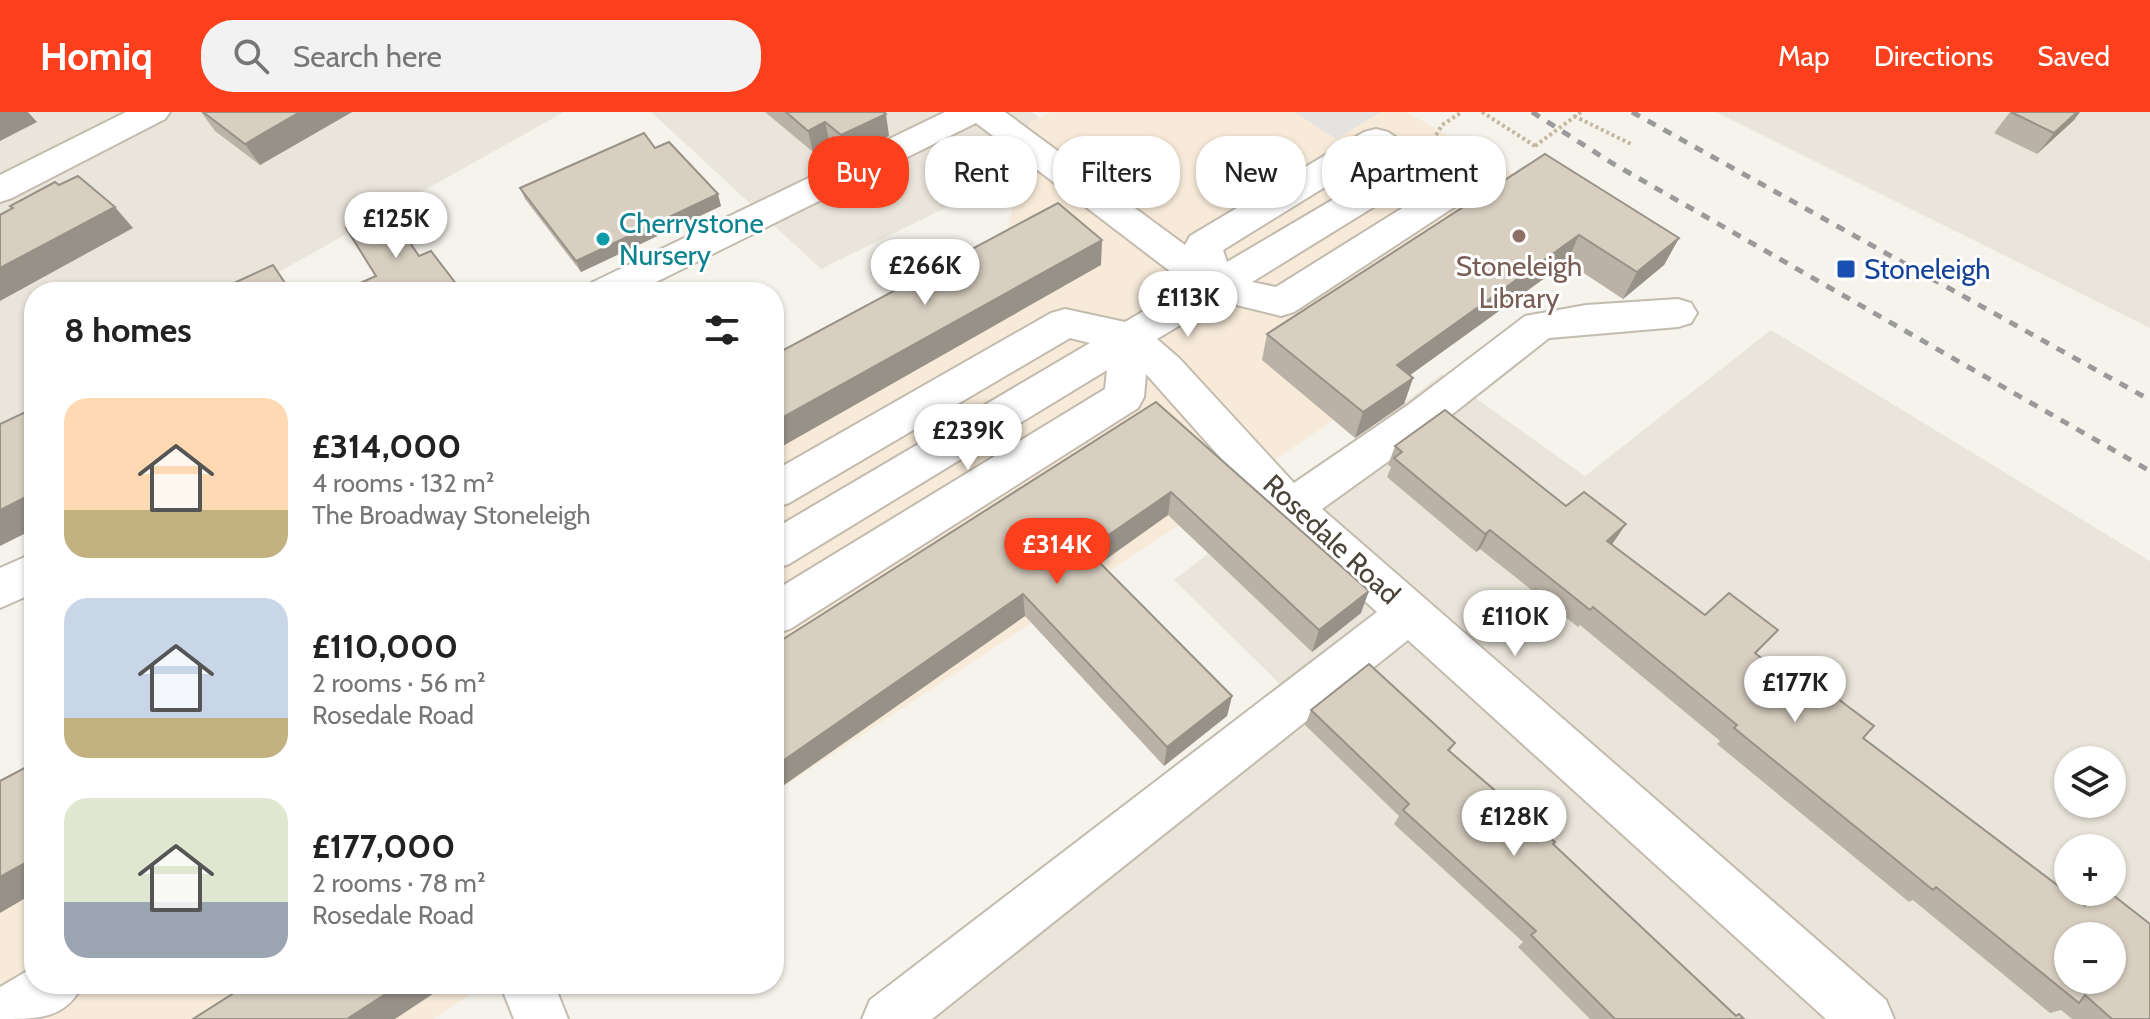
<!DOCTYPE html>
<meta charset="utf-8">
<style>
:root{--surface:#fff;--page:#f2f2f2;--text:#222;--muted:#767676;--accent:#fc3f1d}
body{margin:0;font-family:Cabin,sans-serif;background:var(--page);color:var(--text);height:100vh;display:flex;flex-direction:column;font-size:30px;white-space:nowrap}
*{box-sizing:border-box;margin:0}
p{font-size:26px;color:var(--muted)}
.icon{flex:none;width:44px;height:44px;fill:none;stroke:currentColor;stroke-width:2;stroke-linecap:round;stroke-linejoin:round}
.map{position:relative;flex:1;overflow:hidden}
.side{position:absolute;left:24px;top:170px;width:760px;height:712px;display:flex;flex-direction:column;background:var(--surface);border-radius:32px;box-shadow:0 2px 6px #0004}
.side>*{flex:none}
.guide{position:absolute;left:808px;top:24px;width:760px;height:72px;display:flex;gap:16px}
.buttons{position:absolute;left:2054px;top:634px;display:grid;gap:16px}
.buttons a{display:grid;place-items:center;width:72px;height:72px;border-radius:50%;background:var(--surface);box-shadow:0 2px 6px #0004;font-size:40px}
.price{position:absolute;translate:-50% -68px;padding:0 18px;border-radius:28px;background:#fff;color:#222;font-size:26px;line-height:52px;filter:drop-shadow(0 2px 4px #0008)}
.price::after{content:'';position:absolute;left:50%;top:48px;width:24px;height:18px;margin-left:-12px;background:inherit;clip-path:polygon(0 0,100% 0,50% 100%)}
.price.current{background:var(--accent);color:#fff}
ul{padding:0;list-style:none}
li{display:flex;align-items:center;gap:24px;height:200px;padding:0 40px}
li span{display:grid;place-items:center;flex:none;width:224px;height:160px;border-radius:24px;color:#555}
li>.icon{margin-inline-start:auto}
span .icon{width:96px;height:96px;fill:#fffc;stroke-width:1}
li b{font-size:34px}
h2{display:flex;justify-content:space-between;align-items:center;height:96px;padding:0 40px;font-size:34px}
.tag{padding:0 28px;border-radius:32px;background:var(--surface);box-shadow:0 2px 6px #0004;font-size:28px;line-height:72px}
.tag.current{background:var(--accent);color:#fff}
header{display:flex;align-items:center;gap:48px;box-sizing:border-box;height:112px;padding:0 40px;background:var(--accent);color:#fff}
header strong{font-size:38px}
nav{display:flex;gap:44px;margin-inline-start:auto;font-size:28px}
.search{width:560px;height:72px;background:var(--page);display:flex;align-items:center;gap:20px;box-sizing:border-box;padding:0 28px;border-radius:32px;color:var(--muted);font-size:30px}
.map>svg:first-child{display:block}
</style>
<header>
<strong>Homiq</strong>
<div class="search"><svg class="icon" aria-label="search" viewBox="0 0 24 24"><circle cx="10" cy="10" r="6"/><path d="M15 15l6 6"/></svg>Search here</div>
<nav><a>Map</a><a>Directions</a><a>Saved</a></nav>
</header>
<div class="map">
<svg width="2150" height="907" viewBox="0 0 2150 907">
<rect width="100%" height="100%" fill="#f6f3ec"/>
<g fill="#eae5da" fill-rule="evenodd">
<path d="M0 0H564L243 180H34V297L0 316Z"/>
<path d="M651 0H1032L1043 9 1047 46 821 157Z"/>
<path d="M1716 0H2150V216Z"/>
<path d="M1771 218 2150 449V907H889L1294 586 1174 468 1442 262 1585 364ZM2068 648H2112V692H2068ZM2068 736H2112V780H2068ZM2068 824H2112V868H2068Z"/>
</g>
<g fill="#f7ead8">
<path d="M1051 0H1407L1611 119 1188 407 774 681V257L1005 132 1029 11Z"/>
<path d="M34 657V872H485L433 907H0V676Z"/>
</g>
<path fill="#e5e3e0" d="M1294 0H1381L1336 27Z"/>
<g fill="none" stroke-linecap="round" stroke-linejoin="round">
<g stroke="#c2bbae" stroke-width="4">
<g id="minor">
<path d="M126 0H170L165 7 12 86 0 90V63Z"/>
<path d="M945 0H1005L1185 133 1190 124 1364 20 1376 17 1388 20 1465 72 1471 80 1465 88 1294 200 1281 204 1220 189 1157 227 1179 246 1294 371 1408 293 1525 204 1586 193 1678 187 1691 191 1697 201 1691 211 1678 215 1549 226 1436 315 1322 397 1886 888 1894 907H1826L1408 528 932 907H862L870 888 1377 500 1276 408 1146 262 1144 285 1138 296 790 517 774 522V479L1105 277 1107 258 789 452 774 457V417L1090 231 1070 226 789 391 774 396V359L1051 201 1065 197 1125 210 1188 173 976 11 636 180H585L591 171ZM1375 44 1390 54 1227 150 1223 138ZM1414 70 1428 80 1276 175 1252 170Z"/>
<path d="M34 441V481L0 496V456Z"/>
<path d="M34 855V872H83C66 907 39 907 0 907V875Z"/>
<path d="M500 872H554L568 907H514Z"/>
</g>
</g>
<g stroke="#c4b79f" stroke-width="4" stroke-dasharray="3 3" stroke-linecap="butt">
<path d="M1482 0 1535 34"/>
<path d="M1574 4 1633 33"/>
<path d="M1436 23 1442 13 1462 0"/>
</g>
<use href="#minor" fill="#fff" fill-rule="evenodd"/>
<g stroke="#9a9a9a" stroke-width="5" stroke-dasharray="9 9" stroke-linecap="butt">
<path d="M1532 0 1612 51 2150 359"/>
<path d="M1632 0 2150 288"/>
</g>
<path stroke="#c4b79f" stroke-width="4" stroke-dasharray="3 3" stroke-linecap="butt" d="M1535 34 1581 0"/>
</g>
<g fill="#bab2a6">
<path d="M201 0H352L260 53 215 19Z"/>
<path d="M765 0H884L889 24 845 45 830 32 813 40Z"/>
<path d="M2010 0H2080L2074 8 2037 42 1994 21Z"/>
<path d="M655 36 721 94 581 160 525 87 520 76Z"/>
<path d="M1545 42 1679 126 1664 153 1623 187 1567 150 1410 263 1413 266 1404 292 1355 326 1262 248 1267 222Z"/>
<path d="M1156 290 1361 501 1312 540 1168 403 1100 452 1232 584 1227 604 1164 654 1025 504 774 680V533Z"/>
<path d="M1395 334 1613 431 1612 433 1755 541 1818 591 1830 581 1863 626 2074 785 2086 780H2109L2150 907H2072L2061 898 2050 901 1913 788 1909 790 1717 632 1720 629 1580 513 1578 515 1480 437 1476 440 1387 365 1391 355 1388 353Z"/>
<path d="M1311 598 1455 631 1450 639 1553 732 1736 903 1739 902 1744 907H1590L1518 835 1523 830 1394 712 1399 704 1305 613Z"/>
</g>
<g fill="#979187">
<path d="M0 0H28L37 10 0 29Z"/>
<path d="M300 0H352L260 53 245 32Z"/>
<path d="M2077 0H2080L2074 8 2037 42 2054 21Z"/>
<path d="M886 2 889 24 845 45 841 23Z"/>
<path d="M825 10 830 32 813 40 808 19Z"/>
<path d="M718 82 721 94 581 160 576 149Z"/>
<path d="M115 95 133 116 0 189V156Z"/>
<path d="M1579 123 1567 150 1388 279 1397 253Z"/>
<path d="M1679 126 1664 153 1623 187 1637 160Z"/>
<path d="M1102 128 1101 153 774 339V310Z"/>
<path d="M1413 266 1404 292 1355 326 1363 300Z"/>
<path d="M1171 380 1168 403 1086 461 1087 438Z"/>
<path d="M34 381V417L0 434V398Z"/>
<path d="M1626 412 1613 431 1594 447 1607 429Z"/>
<path d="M1490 418 1480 437 1476 440 1485 422Z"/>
<path d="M1369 479 1361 501 1312 540 1319 518Z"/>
<path d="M1023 482 1025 504 774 680V655Z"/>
<path d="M1232 584 1227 604 1164 654 1167 635Z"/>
<path d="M34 746V781L0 801V765Z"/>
<path d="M401 872H448L395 907H347Z"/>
</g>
<g fill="#d8cfc1" stroke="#979187" stroke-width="2" fill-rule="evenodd">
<path d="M203 0H300L245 32Z"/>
<path d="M786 0H884L886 2 841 23 825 10 808 19Z"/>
<path d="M2011 0H2077L2054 21Z"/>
<path d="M644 21 655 36 669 30 718 82 576 149 520 76Z"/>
<path d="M1545 42 1679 126 1637 160 1579 123 1397 253 1413 266 1363 300 1267 222Z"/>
<path d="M78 64 115 95 0 156V103L13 96 10 94 55 70 59 73Z"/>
<path d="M1058 91 1102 128 774 310V243Z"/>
<path d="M388 98 419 144 431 139 460 177 454 180H340L376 164 346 116Z"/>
<path d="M273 153 291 180H239L234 171Z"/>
<path d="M1156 290 1369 479 1319 518 1171 380 1087 438 1232 584 1167 635 1023 482 774 655V533Z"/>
<path d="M34 296V381L0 398V312Z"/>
<path d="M1445 298 1566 394 1584 380 1626 412 1607 429 1705 503 1729 481 1778 518 1755 541 1819 592 1830 581 1874 614 1863 626 2085 794 2095 780H2109L2150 812V907H2112L2085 883 2079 891 1936 775 1933 778 1734 616 1737 613 1593 495 1590 498 1490 418 1485 422 1394 346 1402 340 1395 334ZM2068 824H2112V868H2068Z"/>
<path d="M1369 552 1455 631 1448 638 1555 730 1553 732 1736 904 1739 902 1744 907H1615L1531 823 1536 819 1403 698 1409 692 1311 598Z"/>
<path d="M34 651V746L0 765V669Z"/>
<path d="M248 872H401L347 907H193Z"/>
</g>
<circle fill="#8d6e63" stroke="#fff" stroke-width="3" cx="1519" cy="124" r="8"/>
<circle fill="#0f9aa8" stroke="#fff" stroke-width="3" cx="603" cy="127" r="8"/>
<rect fill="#1a4fb4" stroke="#fff" stroke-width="3" x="1836" y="147" width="20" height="20" rx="4"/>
<g text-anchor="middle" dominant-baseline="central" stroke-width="6" stroke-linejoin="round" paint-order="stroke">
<g font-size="28" fill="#0d838f" stroke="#fff" text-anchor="start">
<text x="619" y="111">Cherrystone<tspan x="619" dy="32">Nursery</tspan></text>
</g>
<g font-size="28" fill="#785e54" stroke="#fff">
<text x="1519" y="154">Stoneleigh<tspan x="1519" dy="32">Library</tspan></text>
</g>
<g font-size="28" fill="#164399" stroke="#fff" text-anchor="start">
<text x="1864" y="157">Stoneleigh</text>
</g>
<g font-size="28" fill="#4b4439" stroke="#fff">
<text transform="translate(1332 427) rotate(43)">Rosedale Road</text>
</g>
</g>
</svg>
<div class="buttons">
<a><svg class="icon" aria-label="layers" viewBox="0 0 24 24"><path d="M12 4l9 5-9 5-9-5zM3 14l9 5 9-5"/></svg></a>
<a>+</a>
<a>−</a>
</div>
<b class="price" style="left:396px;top:148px">£125K</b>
<b class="price" style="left:925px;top:195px">£266K</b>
<b class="price" style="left:1188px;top:227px">£113K</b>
<b class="price" style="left:968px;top:360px">£239K</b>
<b class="price current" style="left:1057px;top:474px">£314K</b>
<b class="price" style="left:1515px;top:546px">£110K</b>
<b class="price" style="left:1795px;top:612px">£177K</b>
<b class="price" style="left:1514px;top:746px">£128K</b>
<div class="guide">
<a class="tag current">Buy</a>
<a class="tag">Rent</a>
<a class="tag">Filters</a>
<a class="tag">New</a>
<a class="tag">Apartment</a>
</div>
<section class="side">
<h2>8 homes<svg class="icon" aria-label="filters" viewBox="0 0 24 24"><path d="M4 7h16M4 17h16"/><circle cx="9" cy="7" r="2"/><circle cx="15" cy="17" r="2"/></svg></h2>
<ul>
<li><span style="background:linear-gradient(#ffd9b3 70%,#c2b280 0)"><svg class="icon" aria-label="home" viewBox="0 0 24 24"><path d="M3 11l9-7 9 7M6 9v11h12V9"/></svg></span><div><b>£314,000</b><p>4 rooms · 132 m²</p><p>The Broadway Stoneleigh</p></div></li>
<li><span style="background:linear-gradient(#c9d6e8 75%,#c2b280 0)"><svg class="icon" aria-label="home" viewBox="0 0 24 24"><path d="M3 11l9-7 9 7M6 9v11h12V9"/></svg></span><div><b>£110,000</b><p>2 rooms · 56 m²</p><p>Rosedale Road</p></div></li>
<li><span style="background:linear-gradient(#dfe7d0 65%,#9aa5b1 0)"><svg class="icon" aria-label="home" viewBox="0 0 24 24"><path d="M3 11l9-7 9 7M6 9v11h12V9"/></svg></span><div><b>£177,000</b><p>2 rooms · 78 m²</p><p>Rosedale Road</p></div></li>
</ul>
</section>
</div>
